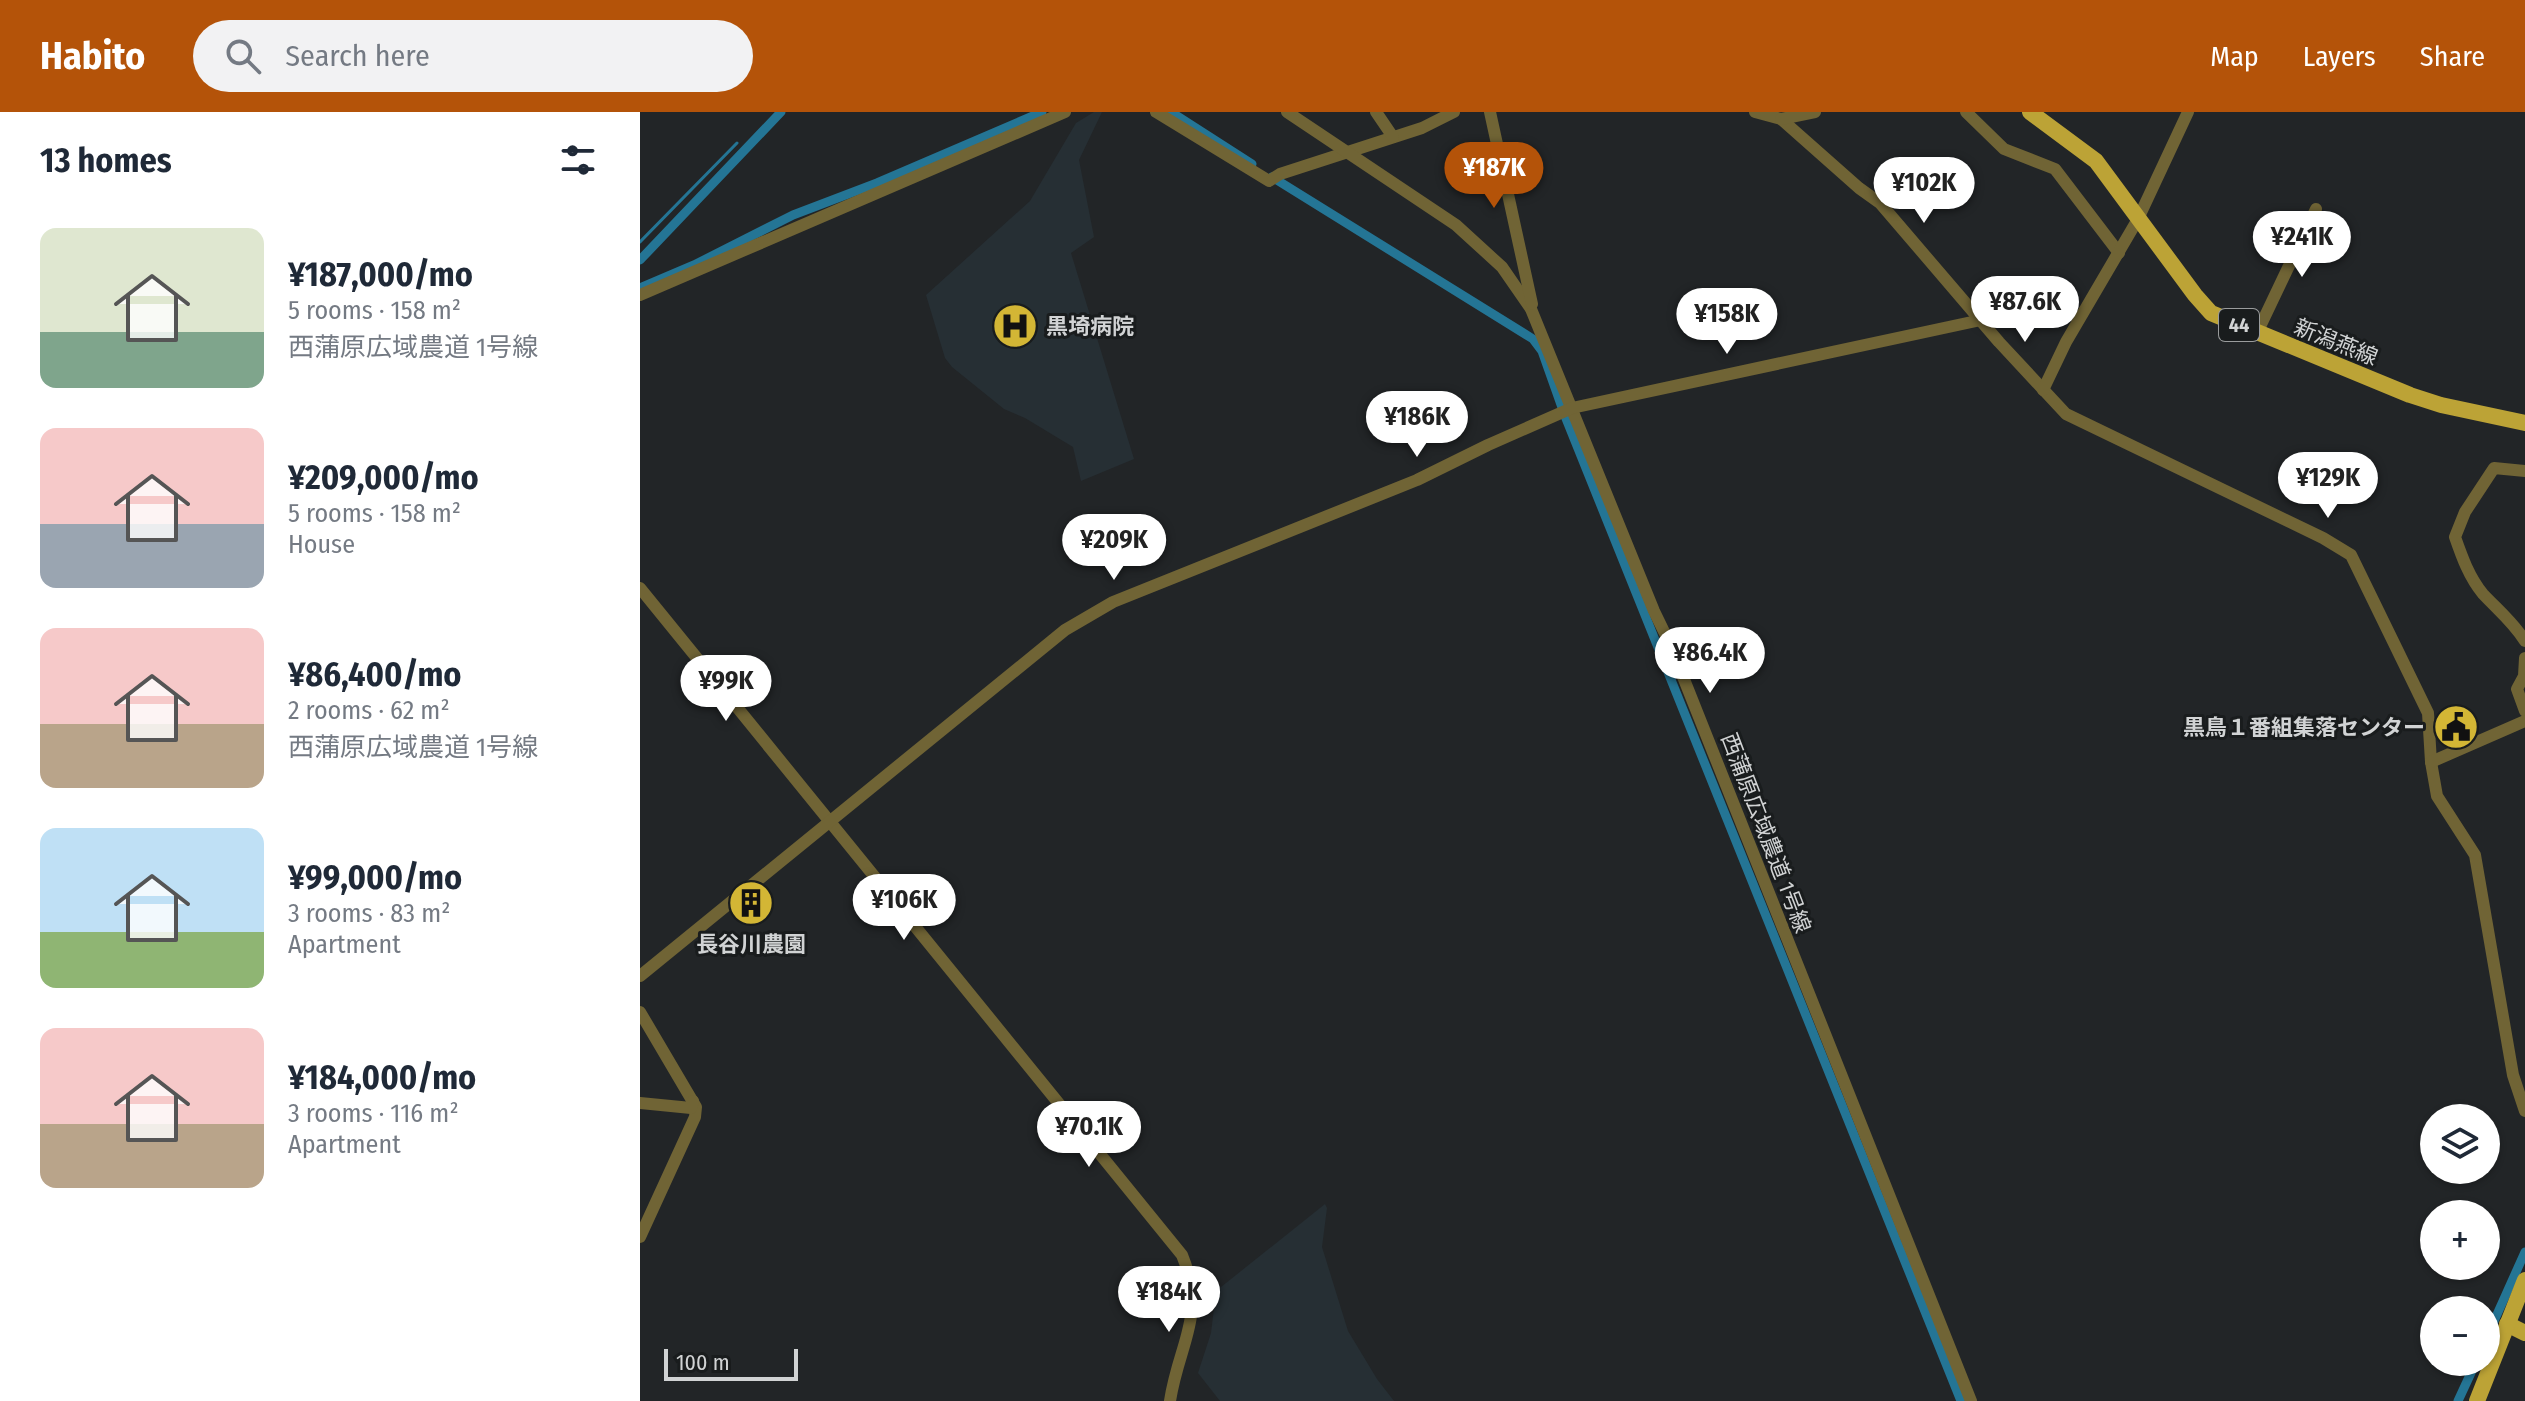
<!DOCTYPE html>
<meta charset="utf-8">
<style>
:root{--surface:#fff;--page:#f2f2f3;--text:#1f2937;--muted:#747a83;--accent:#b45309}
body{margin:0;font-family:"Fira Sans Condensed","Noto Sans JP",sans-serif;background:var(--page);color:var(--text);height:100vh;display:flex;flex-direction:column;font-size:30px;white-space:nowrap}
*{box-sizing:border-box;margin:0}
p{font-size:26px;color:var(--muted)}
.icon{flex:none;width:44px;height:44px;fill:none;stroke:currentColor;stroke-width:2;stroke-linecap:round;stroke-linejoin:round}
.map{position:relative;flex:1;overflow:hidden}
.panel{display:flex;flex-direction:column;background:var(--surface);width:640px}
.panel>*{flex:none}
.controls{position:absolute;left:1780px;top:992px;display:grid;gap:16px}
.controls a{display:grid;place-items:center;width:80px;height:80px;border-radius:50%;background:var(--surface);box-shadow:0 2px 6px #0004;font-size:40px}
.scale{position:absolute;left:24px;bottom:20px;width:134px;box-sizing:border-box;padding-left:8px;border:4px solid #d1d3d4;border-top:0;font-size:22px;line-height:28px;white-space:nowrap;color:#d1d3d4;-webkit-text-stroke:6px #191c1d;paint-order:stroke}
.price{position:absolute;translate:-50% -68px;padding:0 18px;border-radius:28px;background:#fff;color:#222;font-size:26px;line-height:52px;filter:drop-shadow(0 2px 4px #0008)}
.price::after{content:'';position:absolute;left:50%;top:48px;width:24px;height:18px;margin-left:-12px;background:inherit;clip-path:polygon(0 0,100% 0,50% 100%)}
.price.selected{background:var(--accent);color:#fff}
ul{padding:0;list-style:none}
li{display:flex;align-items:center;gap:24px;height:200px;padding:0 40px}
li span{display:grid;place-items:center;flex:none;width:224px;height:160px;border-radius:16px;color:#555}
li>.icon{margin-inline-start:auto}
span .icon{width:96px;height:96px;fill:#fffc;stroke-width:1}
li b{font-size:34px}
h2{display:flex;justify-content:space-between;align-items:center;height:96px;padding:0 40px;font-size:34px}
header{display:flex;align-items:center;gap:48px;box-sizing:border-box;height:112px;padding:0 40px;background:var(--accent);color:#fff}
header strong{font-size:38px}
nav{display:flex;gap:44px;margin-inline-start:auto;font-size:28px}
.search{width:560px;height:72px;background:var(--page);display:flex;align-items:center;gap:20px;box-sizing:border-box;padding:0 28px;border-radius:44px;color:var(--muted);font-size:30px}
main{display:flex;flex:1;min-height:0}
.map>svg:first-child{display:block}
</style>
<header>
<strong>Habito</strong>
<div class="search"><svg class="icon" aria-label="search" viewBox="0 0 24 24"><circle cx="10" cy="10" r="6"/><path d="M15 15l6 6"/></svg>Search here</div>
<nav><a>Map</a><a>Layers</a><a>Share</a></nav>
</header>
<main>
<section class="panel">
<h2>13 homes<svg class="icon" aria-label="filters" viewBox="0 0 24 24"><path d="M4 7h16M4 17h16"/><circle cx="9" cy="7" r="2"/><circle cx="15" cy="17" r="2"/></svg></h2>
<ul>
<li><span style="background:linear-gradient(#dfe7d0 65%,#7fa58c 0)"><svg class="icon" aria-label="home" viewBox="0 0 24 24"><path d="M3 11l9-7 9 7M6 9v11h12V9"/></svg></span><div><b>¥187,000/mo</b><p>5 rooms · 158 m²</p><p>西蒲原広域農道 1号線</p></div></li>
<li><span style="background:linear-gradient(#f6c9c9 60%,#9aa5b1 0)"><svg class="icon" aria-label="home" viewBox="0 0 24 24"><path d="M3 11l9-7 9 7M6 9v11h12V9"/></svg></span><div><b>¥209,000/mo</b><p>5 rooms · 158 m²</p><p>House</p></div></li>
<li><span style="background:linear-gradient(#f6c9c9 60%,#b9a48a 0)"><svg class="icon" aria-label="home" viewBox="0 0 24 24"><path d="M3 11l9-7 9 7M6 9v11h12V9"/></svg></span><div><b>¥86,400/mo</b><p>2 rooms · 62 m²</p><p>西蒲原広域農道 1号線</p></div></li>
<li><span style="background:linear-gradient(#bfe0f5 65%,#8fb573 0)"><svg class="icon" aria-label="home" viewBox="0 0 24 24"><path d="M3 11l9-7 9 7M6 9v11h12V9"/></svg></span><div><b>¥99,000/mo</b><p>3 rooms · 83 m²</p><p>Apartment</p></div></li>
<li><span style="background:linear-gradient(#f6c9c9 60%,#b9a48a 0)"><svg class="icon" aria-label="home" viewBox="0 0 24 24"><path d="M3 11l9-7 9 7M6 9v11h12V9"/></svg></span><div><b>¥184,000/mo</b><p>3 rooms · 116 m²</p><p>Apartment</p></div></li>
</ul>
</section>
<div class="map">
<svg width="1885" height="1289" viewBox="0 0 1885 1289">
<rect width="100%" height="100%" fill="#222527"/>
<g fill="#262f34">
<path d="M454 0H462L439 48 454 125 431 141 494 347 441 369 433 335 385 306 364 297 312 255 305 246 286 183 390 89 436 11Z"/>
<path d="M685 1092 687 1096 682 1135 708 1219 737 1267 754 1289H580L558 1261 571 1221 576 1179Z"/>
</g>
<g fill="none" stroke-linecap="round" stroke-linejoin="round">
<path stroke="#247595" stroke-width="3" d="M0 130 97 31"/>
<g stroke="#247595" stroke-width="9">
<path d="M531 0 612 52"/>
<path d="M632 65 893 227 902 239 925 304 1321 1289"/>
<path d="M0 148 141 0"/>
<path d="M0 176 54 153 153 103 237 71 402 0"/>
<path d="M1846 1227 1885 1140"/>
<path d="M1818 1289 1836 1250"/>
</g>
<g stroke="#706435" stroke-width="12">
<path d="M516 0 629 69 640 62 782 16 814 0"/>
<path d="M647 0 816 113 862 155 891 197 1014 499 1030 532 1331 1289"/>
<path d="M736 0 753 25"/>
<path d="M850 0 892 192"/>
<path d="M1115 0 1141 7 1219 76 1240 91 1359 230 1426 302 1683 426 1711 443 1788 601 1791 650 1797 684 1835 743 1873 963 1885 999"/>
<path d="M1326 0 1364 37 1415 57 1479 141"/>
<path d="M1141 7 1175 0"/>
<path d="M0 183 425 0"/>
<path d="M1617 221 1676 97"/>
<path d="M1403 278 1426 230 1498 107 1548 0"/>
<path d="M1885 359 1854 356 1825 400 1815 425C1822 445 1829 465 1843 482 1858 498 1873 510 1885 529"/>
<path d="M0 476 542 1143C567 1204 539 1230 530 1289"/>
<path d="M1885 546 1884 564 1877 577 1885 599"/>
<path d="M1791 650 1885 609"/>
<path d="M0 864 425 518 473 490 777 368 848 333 932 296 1341 208"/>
<path d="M0 900 56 995 55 1005 0 1125"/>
<path d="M0 991 51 996 53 989"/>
</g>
<g stroke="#bca336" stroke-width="16">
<path d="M1390 0 1456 49 1555 183 1571 201 1770 283 1801 293 1885 311"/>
<path d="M1867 1212 1885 1221"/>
<path d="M1837 1289 1885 1168"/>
</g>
</g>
<defs>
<g id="hospital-disc" transform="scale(2.3)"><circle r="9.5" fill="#d3b635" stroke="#191c1d"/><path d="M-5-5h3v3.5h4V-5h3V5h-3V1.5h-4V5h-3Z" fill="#111"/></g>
<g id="civic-disc" transform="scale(2.3)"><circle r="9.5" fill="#d3b635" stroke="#191c1d"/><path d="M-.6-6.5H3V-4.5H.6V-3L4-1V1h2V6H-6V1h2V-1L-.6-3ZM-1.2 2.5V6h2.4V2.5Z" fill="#111"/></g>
<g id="building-disc" transform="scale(2.3)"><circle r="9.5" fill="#d3b635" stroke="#191c1d"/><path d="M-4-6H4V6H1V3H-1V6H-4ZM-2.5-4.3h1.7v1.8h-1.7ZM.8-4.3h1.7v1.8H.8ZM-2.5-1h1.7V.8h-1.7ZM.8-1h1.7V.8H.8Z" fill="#111"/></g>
</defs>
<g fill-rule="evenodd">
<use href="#hospital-disc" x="375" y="214"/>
<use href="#civic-disc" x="1816" y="615"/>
<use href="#building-disc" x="111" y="791"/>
</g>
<g text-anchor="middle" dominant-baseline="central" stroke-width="6" stroke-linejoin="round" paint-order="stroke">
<rect fill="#191c1d" stroke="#9a9c9d" stroke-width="2" x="1579" y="197" width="40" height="32" rx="6"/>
<g font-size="20" font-weight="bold" fill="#d1d3d4">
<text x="1599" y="213">44</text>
</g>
<g font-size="22" font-weight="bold" fill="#d1d3d4" stroke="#191c1d" text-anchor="start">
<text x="406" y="214">黒埼病院</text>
<text x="1785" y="615" text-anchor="end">黒鳥１番組集落センター</text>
<text x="111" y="832" text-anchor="middle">長谷川農園</text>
</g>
<g font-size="22" fill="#d1d3d4" stroke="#191c1d">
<text transform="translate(1696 230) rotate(22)">新潟燕線</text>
<text transform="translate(1126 721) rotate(69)">西蒲原広域農道 1号線</text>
</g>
</g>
</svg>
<div class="controls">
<a><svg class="icon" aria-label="layers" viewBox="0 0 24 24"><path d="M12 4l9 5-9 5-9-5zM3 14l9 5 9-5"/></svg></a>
<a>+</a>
<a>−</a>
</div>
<div class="scale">100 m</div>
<b class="price selected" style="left:854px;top:98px">¥187K</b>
<b class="price" style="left:1284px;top:113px">¥102K</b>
<b class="price" style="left:1662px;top:167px">¥241K</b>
<b class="price" style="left:1385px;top:232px">¥87.6K</b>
<b class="price" style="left:1087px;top:244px">¥158K</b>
<b class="price" style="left:777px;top:347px">¥186K</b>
<b class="price" style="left:1688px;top:408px">¥129K</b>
<b class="price" style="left:474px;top:470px">¥209K</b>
<b class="price" style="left:1070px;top:583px">¥86.4K</b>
<b class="price" style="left:86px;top:611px">¥99K</b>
<b class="price" style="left:264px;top:830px">¥106K</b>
<b class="price" style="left:449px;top:1057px">¥70.1K</b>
<b class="price" style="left:529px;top:1222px">¥184K</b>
</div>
</main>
